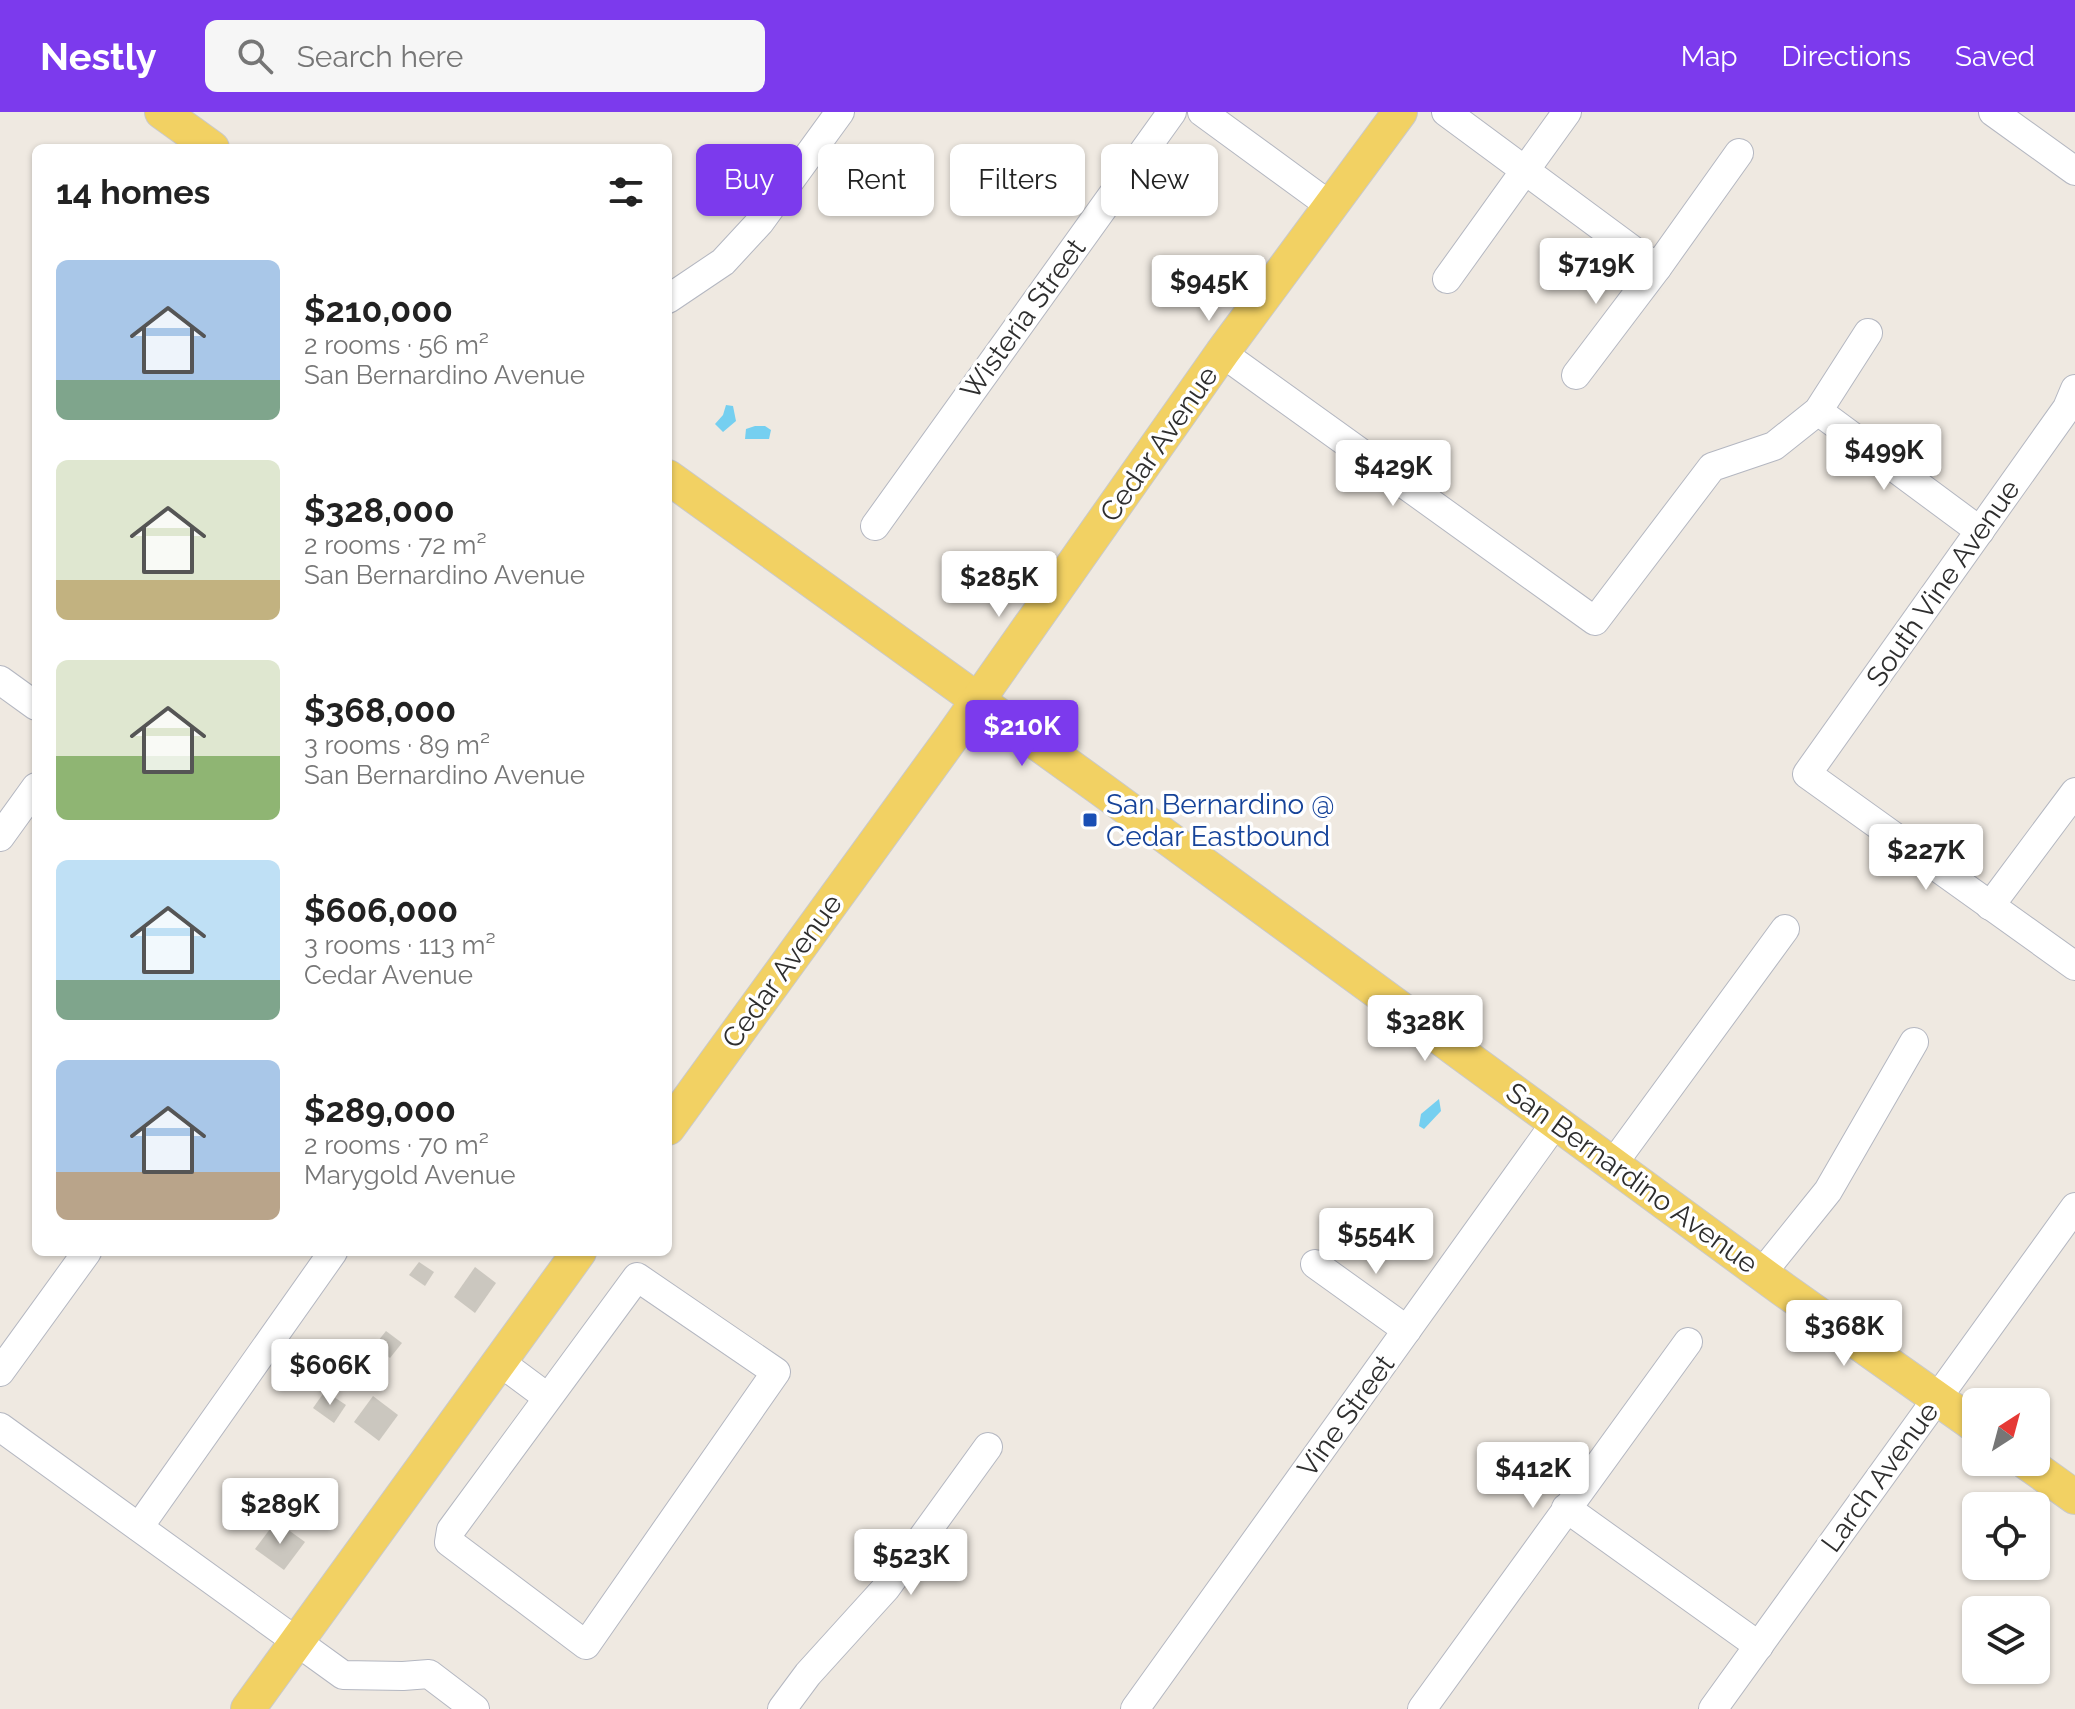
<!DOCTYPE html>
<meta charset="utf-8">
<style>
:root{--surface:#fff;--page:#f6f6f6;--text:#222;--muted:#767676;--accent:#7c3aed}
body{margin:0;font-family:Raleway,sans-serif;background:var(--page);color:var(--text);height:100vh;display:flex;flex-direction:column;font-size:30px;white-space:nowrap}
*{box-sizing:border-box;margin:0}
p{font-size:26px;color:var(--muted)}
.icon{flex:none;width:44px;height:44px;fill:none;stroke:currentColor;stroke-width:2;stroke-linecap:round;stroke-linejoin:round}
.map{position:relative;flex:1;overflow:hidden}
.details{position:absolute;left:32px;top:32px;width:640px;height:1112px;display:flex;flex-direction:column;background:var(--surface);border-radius:12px;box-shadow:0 2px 6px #0004}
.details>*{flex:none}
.guide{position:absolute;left:696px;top:32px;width:760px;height:72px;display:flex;gap:16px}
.needle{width:52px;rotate:36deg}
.fabs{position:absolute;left:1962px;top:1276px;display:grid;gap:16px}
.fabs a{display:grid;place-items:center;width:88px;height:88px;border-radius:12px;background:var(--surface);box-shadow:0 2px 6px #0004;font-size:40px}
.price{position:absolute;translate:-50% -68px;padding:0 18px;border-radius:8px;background:#fff;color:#222;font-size:26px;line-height:52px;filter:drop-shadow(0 2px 4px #0008)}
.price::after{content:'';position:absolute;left:50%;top:48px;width:24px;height:18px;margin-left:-12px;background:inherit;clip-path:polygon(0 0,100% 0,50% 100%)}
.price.selected{background:var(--accent);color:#fff}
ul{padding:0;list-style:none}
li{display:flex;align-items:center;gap:24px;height:200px;padding:0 24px}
li span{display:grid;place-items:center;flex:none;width:224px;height:160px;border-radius:12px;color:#555}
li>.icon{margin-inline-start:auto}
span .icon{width:96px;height:96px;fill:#fffc;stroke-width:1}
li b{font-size:34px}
h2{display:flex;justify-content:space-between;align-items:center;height:96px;padding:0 24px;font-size:34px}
.tag{padding:0 28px;border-radius:12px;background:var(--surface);box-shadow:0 2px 6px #0004;font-size:28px;line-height:72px}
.tag.selected{background:var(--accent);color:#fff}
header{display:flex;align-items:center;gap:48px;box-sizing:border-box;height:112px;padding:0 40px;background:var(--accent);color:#fff}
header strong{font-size:38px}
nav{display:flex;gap:44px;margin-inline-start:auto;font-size:28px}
.search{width:560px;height:72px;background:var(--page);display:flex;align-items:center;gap:20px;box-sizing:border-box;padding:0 28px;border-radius:12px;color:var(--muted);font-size:30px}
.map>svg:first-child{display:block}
</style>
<header>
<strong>Nestly</strong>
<div class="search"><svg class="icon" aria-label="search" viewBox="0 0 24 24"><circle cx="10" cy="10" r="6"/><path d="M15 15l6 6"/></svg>Search here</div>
<nav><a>Map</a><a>Directions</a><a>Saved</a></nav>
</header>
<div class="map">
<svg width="2075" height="1597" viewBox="0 0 2075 1597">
<rect width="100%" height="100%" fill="#efe9e1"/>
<g fill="#75cff0">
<path d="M726 293 733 294 736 309 723 320 715 312 723 303Z"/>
<path d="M755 314H765L771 318 769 327H745L746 317Z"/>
<path d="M1439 987 1441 999 1424 1017 1419 1014 1421 1002Z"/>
</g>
<g fill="#cbc7bf">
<path d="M419 1150 434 1160 425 1174 409 1163Z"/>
<path d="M475 1155 496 1171 475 1201 454 1185Z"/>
<path d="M386 1219 402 1231 390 1246 374 1234Z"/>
<path d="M325 1279 346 1293 334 1311 313 1296Z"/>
<path d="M373 1284 398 1303 379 1329 354 1310Z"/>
<path d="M276 1409 305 1430 284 1458 255 1437Z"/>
</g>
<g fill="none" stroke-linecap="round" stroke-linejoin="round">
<g stroke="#b4b7c1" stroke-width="30">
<g id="minor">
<path d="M1202 0 1332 95"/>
<path d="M1446 0 1657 156 1739 41"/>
<path d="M1993 0 2075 59"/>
<path d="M1447 167 1567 0"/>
<path d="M668 187 723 150 760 110 840 0"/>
<path d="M1222 241 1595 509 1712 355 1774 334 1818 299 1868 221"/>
<path d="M1576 263 1657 156"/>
<path d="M2075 277 2067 296 1807 662 2075 854"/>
<path d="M1818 299 1980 419"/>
<path d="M875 414 1172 0"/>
<path d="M0 568 36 594"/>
<path d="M0 725 36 675"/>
<path d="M1990 794 2075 680"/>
<path d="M1613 1052 1785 817"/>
<path d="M1315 1152 1407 1218"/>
<path d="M1762 1161 1828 1079 1914 930"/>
<path d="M637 1165 776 1260 586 1533 449 1430 451 1418Z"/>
<path d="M500 1250 547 1285"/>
<path d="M0 1260 87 1140"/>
<path d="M0 1315 343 1563 403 1564 429 1562 475 1597"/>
<path d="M1566 1396 1759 1534"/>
<path d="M139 1415 333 1140"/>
<path d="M782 1597 808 1562 886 1476 988 1335"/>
<path d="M1135 1597 1556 1010"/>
<path d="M1422 1597 1688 1230"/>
<path d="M1713 1597 2075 1095"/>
</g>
</g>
<g stroke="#c9c9c9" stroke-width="36">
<g id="major">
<path d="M162 0 212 36"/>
<path d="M668 365 1101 677 1784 1178 1976 1314"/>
<path d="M668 1016 952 625 1222 241 1400 0"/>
<path d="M2026 1350 2075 1385"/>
<path d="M248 1597 579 1140"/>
</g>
</g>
<use href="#minor" stroke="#fff" stroke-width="28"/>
<use href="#major" stroke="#f2d163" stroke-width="34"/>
</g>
<rect fill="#1a4fb4" stroke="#fff" stroke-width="3" x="1082" y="700" width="16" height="16" rx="4"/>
<g text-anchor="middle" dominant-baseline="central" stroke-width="7" stroke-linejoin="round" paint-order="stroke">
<g font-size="28" fill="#2e2e2e" stroke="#fff">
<text transform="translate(1023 207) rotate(-54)">Wisteria Street</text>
<text transform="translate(1159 332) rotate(-55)">Cedar Avenue</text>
<text transform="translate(1943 471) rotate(-55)">South Vine Avenue</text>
<text transform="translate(782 859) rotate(-54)">Cedar Avenue</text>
<text transform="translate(1632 1066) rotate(36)">San Bernardino Avenue</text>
<text transform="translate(1346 1304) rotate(-54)">Vine Street</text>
<text transform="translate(1880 1365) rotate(-54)">Larch Avenue</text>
</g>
<g font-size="28" fill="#164399" stroke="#fff" text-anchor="start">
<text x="1106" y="692">San Bernardino @<tspan x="1106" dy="32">Cedar Eastbound</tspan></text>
</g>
</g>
</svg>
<div class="fabs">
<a><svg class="needle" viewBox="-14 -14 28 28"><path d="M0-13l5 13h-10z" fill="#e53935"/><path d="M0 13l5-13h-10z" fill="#767676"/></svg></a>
<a><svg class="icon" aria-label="locate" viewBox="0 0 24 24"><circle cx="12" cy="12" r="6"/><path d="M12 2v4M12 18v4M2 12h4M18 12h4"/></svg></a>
<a><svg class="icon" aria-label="layers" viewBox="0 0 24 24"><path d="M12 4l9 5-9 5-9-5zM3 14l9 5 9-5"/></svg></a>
</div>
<b class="price" style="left:1596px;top:194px">$719K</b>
<b class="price" style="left:1209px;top:211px">$945K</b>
<b class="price" style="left:1884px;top:380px">$499K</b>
<b class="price" style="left:1393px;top:396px">$429K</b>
<b class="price" style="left:999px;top:507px">$285K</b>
<b class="price selected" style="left:1022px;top:656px">$210K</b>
<b class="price" style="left:1926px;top:780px">$227K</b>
<b class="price" style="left:1425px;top:951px">$328K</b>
<b class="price" style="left:1376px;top:1164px">$554K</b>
<b class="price" style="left:1844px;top:1256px">$368K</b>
<b class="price" style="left:330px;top:1295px">$606K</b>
<b class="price" style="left:1533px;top:1398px">$412K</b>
<b class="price" style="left:280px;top:1434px">$289K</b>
<b class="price" style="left:911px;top:1485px">$523K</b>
<div class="guide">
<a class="tag selected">Buy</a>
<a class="tag">Rent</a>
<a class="tag">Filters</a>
<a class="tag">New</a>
</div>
<section class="details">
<h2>14 homes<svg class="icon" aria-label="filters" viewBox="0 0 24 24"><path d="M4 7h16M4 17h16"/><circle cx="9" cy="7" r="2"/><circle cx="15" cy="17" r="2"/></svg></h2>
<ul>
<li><span style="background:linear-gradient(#a9c7e8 75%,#7fa58c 0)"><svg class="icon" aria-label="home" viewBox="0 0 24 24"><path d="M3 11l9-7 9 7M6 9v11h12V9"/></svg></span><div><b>$210,000</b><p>2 rooms · 56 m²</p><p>San Bernardino Avenue</p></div></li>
<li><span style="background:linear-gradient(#dfe7d0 75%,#c2b280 0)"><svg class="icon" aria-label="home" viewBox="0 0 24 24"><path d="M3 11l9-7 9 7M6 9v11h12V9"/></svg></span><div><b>$328,000</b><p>2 rooms · 72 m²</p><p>San Bernardino Avenue</p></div></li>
<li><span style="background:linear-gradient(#dfe7d0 60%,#8fb573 0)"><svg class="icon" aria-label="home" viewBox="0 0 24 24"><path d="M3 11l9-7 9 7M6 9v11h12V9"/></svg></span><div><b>$368,000</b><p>3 rooms · 89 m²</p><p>San Bernardino Avenue</p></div></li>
<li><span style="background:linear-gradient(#bfe0f5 75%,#7fa58c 0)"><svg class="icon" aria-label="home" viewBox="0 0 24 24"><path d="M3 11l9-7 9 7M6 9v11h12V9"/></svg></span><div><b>$606,000</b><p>3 rooms · 113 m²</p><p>Cedar Avenue</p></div></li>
<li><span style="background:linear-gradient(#a9c7e8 70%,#b9a48a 0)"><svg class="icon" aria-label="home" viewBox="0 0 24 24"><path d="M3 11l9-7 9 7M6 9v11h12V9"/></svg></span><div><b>$289,000</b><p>2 rooms · 70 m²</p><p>Marygold Avenue</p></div></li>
</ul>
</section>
</div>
